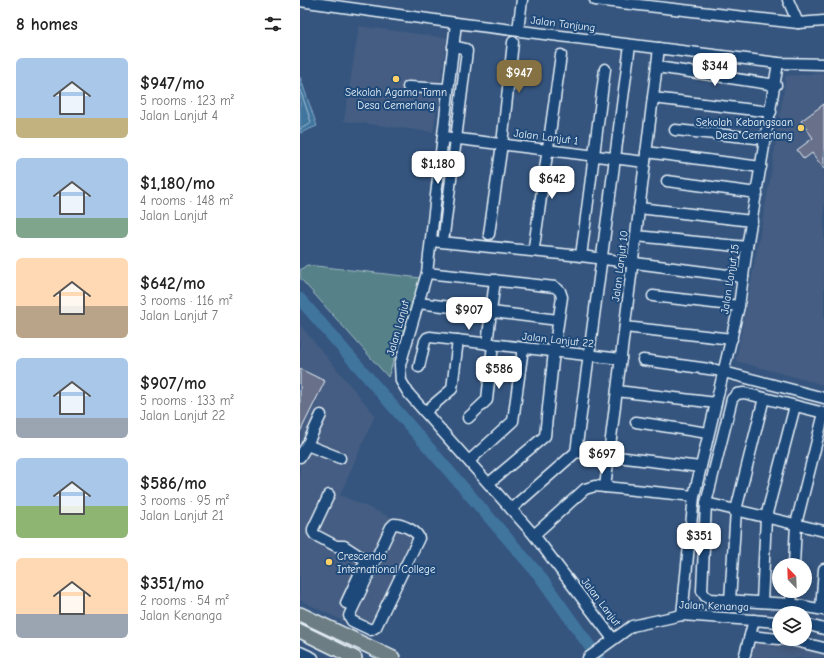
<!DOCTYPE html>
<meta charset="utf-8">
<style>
:root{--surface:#fff;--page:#f2f2f2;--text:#222;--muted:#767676;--accent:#857141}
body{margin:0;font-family:"Comic Neue",sans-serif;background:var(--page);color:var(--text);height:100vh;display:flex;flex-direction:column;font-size:15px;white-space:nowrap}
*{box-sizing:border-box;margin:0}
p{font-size:13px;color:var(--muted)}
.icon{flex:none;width:22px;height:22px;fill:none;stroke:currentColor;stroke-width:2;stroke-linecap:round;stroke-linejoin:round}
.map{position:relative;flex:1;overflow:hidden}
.panel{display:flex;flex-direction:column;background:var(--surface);width:300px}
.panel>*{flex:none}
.needle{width:26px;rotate:337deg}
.fabs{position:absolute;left:472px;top:558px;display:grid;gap:8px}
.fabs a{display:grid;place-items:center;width:40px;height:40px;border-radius:50%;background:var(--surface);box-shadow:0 2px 10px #0003;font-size:20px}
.price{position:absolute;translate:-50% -34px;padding:0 9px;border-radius:8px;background:#fff;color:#222;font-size:13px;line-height:26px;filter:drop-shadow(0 1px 2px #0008)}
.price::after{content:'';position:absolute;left:50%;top:24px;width:12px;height:9px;margin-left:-6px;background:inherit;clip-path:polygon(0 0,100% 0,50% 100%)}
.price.selected{background:var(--accent);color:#fff}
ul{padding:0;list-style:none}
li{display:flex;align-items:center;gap:12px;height:100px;padding:0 16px}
li span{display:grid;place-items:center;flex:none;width:112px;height:80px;border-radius:6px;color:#555}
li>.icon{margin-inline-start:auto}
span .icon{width:48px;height:48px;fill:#fffc;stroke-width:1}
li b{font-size:17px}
h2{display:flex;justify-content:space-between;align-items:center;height:48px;padding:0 16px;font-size:17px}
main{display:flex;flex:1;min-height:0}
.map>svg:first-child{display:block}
</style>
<main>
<section class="panel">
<h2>8 homes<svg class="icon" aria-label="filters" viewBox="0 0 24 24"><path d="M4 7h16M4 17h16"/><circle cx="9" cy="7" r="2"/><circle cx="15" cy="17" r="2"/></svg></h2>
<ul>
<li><span style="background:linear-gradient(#a9c7e8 75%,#c2b280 0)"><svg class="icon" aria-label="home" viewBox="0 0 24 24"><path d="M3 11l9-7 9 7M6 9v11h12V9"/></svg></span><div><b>$947/mo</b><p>5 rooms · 123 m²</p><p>Jalan Lanjut 4</p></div></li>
<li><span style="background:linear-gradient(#a9c7e8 75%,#7fa58c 0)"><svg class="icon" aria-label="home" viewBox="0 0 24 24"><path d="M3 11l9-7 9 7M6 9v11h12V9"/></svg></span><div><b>$1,180/mo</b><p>4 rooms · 148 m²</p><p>Jalan Lanjut</p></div></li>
<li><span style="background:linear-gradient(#ffd9b3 60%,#b9a48a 0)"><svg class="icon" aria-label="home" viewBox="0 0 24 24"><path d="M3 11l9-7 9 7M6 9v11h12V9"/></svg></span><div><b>$642/mo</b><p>3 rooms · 116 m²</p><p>Jalan Lanjut 7</p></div></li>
<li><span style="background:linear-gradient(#a9c7e8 75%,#9aa5b1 0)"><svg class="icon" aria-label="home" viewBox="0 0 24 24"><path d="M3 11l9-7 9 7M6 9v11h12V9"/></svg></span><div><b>$907/mo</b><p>5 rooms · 133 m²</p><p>Jalan Lanjut 22</p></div></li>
<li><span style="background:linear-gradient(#a9c7e8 60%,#8fb573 0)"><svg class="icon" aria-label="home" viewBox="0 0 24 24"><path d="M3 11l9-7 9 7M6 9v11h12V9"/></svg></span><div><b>$586/mo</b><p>3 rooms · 95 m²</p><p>Jalan Lanjut 21</p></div></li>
<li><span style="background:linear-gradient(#ffd9b3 70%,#9aa5b1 0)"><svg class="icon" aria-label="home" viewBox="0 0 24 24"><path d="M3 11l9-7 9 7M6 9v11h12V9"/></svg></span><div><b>$351/mo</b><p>2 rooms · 54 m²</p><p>Jalan Kenanga</p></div></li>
</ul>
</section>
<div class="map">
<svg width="524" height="658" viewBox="0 0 524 658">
<rect width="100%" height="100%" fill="#35557f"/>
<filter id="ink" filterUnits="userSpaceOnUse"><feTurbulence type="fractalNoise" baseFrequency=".025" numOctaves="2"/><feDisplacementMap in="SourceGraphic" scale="8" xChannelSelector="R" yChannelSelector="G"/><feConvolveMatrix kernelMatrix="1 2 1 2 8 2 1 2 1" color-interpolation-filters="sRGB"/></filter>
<g filter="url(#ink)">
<g fill="#445d82">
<path d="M59 26 147 38 133 132 44 121Z"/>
<path d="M524 73V385L436 361 470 180 486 76Z"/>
<path d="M0 325 75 415 40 495 125 532 76 637 0 600Z"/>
<path d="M452 639 491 642 524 651V658H446Z"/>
</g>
<path fill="#578188" stroke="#a0b9c0" d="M7 265 121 278 88 377 0 278V270Z"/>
<path fill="#41759e" stroke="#84a7c2" d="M0 77 17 126 0 133Z"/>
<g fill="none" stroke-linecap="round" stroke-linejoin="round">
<path stroke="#a5bfd4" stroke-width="1" d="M0 89 11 122 10 124 0 129"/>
<path stroke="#41759e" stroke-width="12" d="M0 299 239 575 298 658"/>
</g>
<g fill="#68708a" stroke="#e8f1f8">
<path d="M524 104V169L512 153 504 159 497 150 513 138 501 121Z"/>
<path d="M0 369 25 381 0 432Z"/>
</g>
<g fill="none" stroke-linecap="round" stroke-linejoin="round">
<g stroke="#e8f1f8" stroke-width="13">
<g id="minor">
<path d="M295 0 498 23 524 21"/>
<path d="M488 0 498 23"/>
<path d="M0 1 156 23 478 63 524 64"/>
<path d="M156 23 127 273 100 365 101 381 109 394 234 535 313 639"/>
<path d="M218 30 222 0"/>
<path d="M357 67 476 85"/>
<path d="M108 87 148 89"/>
<path d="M353 98 471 112"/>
<path d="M375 130 466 139"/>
<path d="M143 137 345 162"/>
<path d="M346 152 461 167"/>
<path d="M367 181 457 193"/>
<path d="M339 208 452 221"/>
<path d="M189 234 202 144 213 42"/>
<path d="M144 235 167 51 166 49 153 46"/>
<path d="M336 236 447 247"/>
<path d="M131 241 281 256 443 277"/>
<path d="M234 247 261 55"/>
<path d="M281 256 305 69"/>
<path d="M127 273 255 287 260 291 262 297 254 351 245 436 189 483"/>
<path d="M353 296 439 306"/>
<path d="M118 303 258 320"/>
<path d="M325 327 432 339"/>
<path d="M187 344 195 280"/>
<path d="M343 360 416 370 524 398"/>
<path d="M119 367 125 341 127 338 130 337 321 359"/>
<path d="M317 391 416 403"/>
<path d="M125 412 152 389 158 340"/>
<path d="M168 418 187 400 193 344"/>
<path d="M336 422 408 433"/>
<path d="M7 445 21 415"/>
<path d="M276 452 330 45"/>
<path d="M0 457 7 445 40 458"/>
<path d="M169 461 213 421 223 348"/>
<path d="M305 487 359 48"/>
<path d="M29 495 13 529V532L15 535 36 546H44L64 559 65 562 46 603 53 606"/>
<path d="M406 503 524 531"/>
<path d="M211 509 276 452 400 467"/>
<path d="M94 524C102 524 117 531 119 538L76 627 71 630 52 621 49 616 91 527Z"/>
<path d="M234 535 285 489 295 486 394 496"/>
<path d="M494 565 496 524 524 413 444 393 437 394 432 399 406 503 402 591 405 596 410 599 491 604 524 610"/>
<path d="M430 600 436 510 464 398"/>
<path d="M462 602 466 517 495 406"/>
<path d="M491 604 492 591"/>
<path d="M521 609 524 569"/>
<path d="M382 615 394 496 439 306 447 247 478 63"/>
<path d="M505 624 524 629"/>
<path d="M450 636 479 639"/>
<path d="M483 639 491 640 524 648"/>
<path d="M0 652 13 658"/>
<path d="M288 658 332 626 382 615 479 622"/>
<path d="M444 658 454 620"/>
</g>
</g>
<g stroke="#e8f1f8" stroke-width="16">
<g id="major">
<path d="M0 614 93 658"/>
<path d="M0 631 55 658"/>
</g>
</g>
<use href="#minor" stroke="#1f4a7a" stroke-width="10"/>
<use href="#major" stroke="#6c7e84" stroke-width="13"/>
</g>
</g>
<g fill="#ffd166" stroke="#1f4a7a" stroke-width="1.5">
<circle cx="96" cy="79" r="4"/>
<circle cx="501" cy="128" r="4"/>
<circle cx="29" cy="562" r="4"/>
</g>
<g text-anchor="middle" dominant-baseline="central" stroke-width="4" stroke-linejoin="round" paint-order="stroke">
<g font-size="11" fill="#e8f1f8" stroke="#1f4a7a">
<text transform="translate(263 24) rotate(7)">Jalan Tanjung</text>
<text transform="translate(246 137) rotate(7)">Jalan Lanjut 1</text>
<text transform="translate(320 266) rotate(-83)">Jalan Lanjut 10</text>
<text transform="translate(430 279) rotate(-81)">Jalan Lanjut 15</text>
<text transform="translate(98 328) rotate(-74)">Jalan Lanjut</text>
<text transform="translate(258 340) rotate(6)">Jalan Lanjut 22</text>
<text transform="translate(301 602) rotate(53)">Jalan Lanjut</text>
<text transform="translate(414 606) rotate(2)">Jalan Kenanga</text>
</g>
<g font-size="11" fill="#e8f1f8" stroke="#1f4a7a">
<text x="96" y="92">Sekolah Agama Tamn<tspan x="96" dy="13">Desa Cemerlang</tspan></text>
<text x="493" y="122" text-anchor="end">Sekolah Kebangsaan<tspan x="493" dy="13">Desa Cemerlang</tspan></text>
<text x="37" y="556" text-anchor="start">Crescendo<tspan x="37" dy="13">International College</tspan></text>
</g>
</g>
</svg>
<div class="fabs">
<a><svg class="needle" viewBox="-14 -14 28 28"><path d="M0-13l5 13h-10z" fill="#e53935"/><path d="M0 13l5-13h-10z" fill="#767676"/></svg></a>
<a><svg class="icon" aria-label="layers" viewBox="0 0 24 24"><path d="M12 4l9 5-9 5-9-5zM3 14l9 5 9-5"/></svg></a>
</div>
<b class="price" style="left:415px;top:87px">$344</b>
<b class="price selected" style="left:219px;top:94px">$947</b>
<b class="price" style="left:138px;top:185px">$1,180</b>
<b class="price" style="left:252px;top:200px">$642</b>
<b class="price" style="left:169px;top:331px">$907</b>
<b class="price" style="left:199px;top:390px">$586</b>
<b class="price" style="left:302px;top:475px">$697</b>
<b class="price" style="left:399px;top:557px">$351</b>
</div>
</main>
